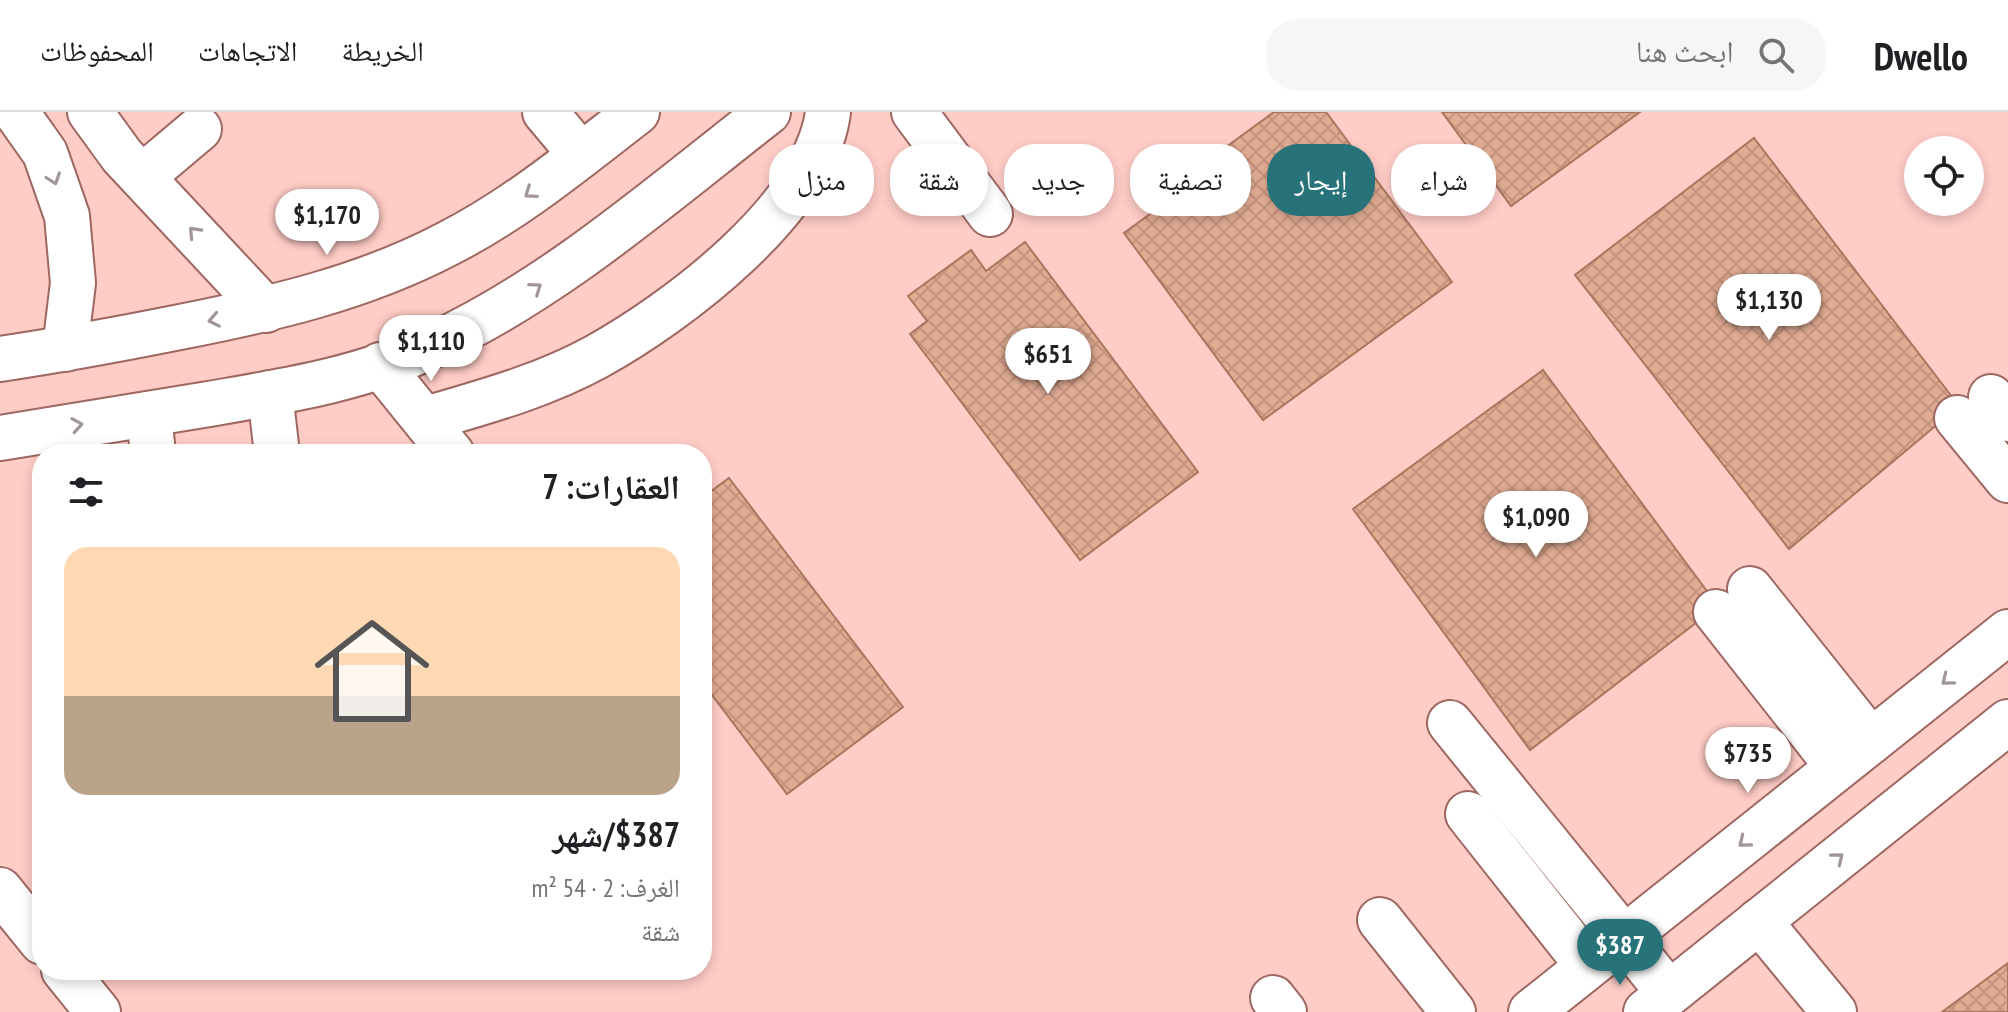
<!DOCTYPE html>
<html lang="ar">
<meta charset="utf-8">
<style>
:root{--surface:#fff;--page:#f6f6f6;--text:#202124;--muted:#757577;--line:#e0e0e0;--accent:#28727a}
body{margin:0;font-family:"PT Sans Narrow","Noto Naskh Arabic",sans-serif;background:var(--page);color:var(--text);direction:rtl;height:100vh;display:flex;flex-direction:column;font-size:30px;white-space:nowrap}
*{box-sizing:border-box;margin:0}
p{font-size:26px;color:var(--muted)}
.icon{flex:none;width:44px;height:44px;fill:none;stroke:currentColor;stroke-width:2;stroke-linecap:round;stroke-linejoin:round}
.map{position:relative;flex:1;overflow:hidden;direction:ltr}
.drawer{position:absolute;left:32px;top:332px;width:680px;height:536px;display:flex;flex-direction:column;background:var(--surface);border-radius:32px;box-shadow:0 4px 12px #0003;direction:rtl}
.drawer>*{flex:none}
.banner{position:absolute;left:736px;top:32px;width:760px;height:72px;direction:rtl;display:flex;gap:16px}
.tools{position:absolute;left:1904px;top:24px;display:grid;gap:16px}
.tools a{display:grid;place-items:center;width:80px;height:80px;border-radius:50%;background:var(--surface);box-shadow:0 4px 12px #0003;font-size:40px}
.price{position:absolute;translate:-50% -68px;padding:0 18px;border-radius:28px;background:#fff;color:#222;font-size:26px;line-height:52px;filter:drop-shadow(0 2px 4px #0008)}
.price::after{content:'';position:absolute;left:50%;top:48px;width:24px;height:18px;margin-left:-12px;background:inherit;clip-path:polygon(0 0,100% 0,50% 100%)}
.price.current{background:var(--accent);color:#fff}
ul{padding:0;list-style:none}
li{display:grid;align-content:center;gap:16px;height:424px;padding:0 32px}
li span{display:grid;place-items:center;height:248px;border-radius:24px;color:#555}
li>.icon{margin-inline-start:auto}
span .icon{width:144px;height:144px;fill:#fffc;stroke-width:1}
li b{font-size:34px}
h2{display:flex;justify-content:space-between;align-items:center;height:96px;padding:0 32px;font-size:34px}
.chip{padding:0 28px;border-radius:32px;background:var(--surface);box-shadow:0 4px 12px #0003;font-size:28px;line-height:72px}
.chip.current{background:var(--accent);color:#fff}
header{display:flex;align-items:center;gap:48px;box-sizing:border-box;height:112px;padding:0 40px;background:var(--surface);border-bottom:2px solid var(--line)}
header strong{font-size:38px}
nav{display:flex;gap:44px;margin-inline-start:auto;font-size:28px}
.search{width:560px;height:72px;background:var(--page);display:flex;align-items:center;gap:20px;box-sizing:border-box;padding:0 28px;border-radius:32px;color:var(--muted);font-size:30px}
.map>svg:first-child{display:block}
</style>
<header>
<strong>Dwello</strong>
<div class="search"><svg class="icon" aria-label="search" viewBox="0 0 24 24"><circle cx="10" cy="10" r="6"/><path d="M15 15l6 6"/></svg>ابحث هنا</div>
<nav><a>الخريطة</a><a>الاتجاهات</a><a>المحفوظات</a></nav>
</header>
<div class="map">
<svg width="2008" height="900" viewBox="0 0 2008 900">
<defs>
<pattern id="building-cross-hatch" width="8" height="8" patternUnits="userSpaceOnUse" patternTransform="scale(2)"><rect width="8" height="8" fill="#e2ac93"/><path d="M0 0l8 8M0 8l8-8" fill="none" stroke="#c2937e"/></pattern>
</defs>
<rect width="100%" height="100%" fill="#ffccc6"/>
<g fill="url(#building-cross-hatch)" stroke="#a9765e" stroke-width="2">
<path d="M1274 0H1326L1452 170 1263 308 1124 121 1216 54 1211 46Z"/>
<path d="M1442 0H1640L1511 94Z"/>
<path d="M1754 26 1959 294 1789 437 1575 163Z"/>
<path d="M1025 130 1198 360 1080 448 910 222 927 209 908 184 971 138 986 159Z"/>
<path d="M1543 258 1718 494 1530 638 1353 397Z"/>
<path d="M729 366 903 595 787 682 702 570V386Z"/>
<path d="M2008 851V900H1942Z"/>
</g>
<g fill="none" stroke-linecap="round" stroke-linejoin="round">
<g stroke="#9e6761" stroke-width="48">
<g id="minor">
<path d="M16 0 45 41 67 104 73 171 65 237"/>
<path d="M90 0 122 44 266 198"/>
<path d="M545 0 581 43"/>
<path d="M914 0 990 102"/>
<path d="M142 65 199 17"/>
<path d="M0 247C60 238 120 227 180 215 272 197 363 176 447 132 516 97 576 47 637 0"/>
<path d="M380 253 452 342"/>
<path d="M270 281 277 342"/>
<path d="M1991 285 2008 307"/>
<path d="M149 302 153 342"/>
<path d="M1957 306 2008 368"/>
<path d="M426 307C484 290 543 274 596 245 676 201 816 96 828 0"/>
<path d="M0 326C70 315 139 303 209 292 284 279 362 267 431 234 556 176 660 84 768 0"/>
<path d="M1750 477 1871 629"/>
<path d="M1716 500 1838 655"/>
<path d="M1450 611 1669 881"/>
<path d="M1468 702 1588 854"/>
<path d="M0 778 42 830"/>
<path d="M1380 808 1453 900"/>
<path d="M1759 809 1834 900"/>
<path d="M64 858 98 900"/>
<path d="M1273 886 1284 900"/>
<path d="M1531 900 2008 520"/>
<path d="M1646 900 2008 610"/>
</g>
</g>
<use href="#minor" stroke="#fff" stroke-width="44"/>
</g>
<defs><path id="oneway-chevron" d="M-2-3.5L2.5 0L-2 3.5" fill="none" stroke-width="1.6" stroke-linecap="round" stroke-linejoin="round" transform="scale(2)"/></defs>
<g stroke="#a09695">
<use href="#oneway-chevron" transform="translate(54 67) rotate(71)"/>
<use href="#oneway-chevron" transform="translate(530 81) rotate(145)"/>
<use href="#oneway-chevron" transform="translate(194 120) rotate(-133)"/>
<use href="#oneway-chevron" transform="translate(536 176) rotate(-35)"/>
<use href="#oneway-chevron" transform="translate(214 208) rotate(169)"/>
<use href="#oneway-chevron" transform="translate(77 313) rotate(-9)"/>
<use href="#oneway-chevron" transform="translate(1947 568) rotate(141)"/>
<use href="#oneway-chevron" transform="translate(1744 730) rotate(141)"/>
<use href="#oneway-chevron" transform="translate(1838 746) rotate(-39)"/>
</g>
</svg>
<div class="tools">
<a><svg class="icon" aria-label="locate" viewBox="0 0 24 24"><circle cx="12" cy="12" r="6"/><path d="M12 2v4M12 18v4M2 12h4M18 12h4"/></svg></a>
</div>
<b class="price" style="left:327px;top:145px">$1,170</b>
<b class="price" style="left:1769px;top:230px">$1,130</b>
<b class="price" style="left:431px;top:271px">$1,110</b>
<b class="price" style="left:1048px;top:284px">$651</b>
<b class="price" style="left:1536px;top:447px">$1,090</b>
<b class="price" style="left:1748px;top:683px">$735</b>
<b class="price current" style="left:1620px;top:875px">$387</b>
<div class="banner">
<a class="chip">شراء</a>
<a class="chip current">إيجار</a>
<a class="chip">تصفية</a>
<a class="chip">جديد</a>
<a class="chip">شقة</a>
<a class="chip">منزل</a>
</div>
<section class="drawer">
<h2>العقارات: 7<svg class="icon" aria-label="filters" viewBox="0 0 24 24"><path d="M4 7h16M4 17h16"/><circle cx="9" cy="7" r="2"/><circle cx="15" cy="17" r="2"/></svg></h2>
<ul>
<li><span style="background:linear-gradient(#ffd9b3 60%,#b9a48a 0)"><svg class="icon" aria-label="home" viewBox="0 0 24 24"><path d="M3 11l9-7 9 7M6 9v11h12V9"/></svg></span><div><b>$387/شهر</b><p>الغرف: 2 · 54 m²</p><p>شقة</p></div></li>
</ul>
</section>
</div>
